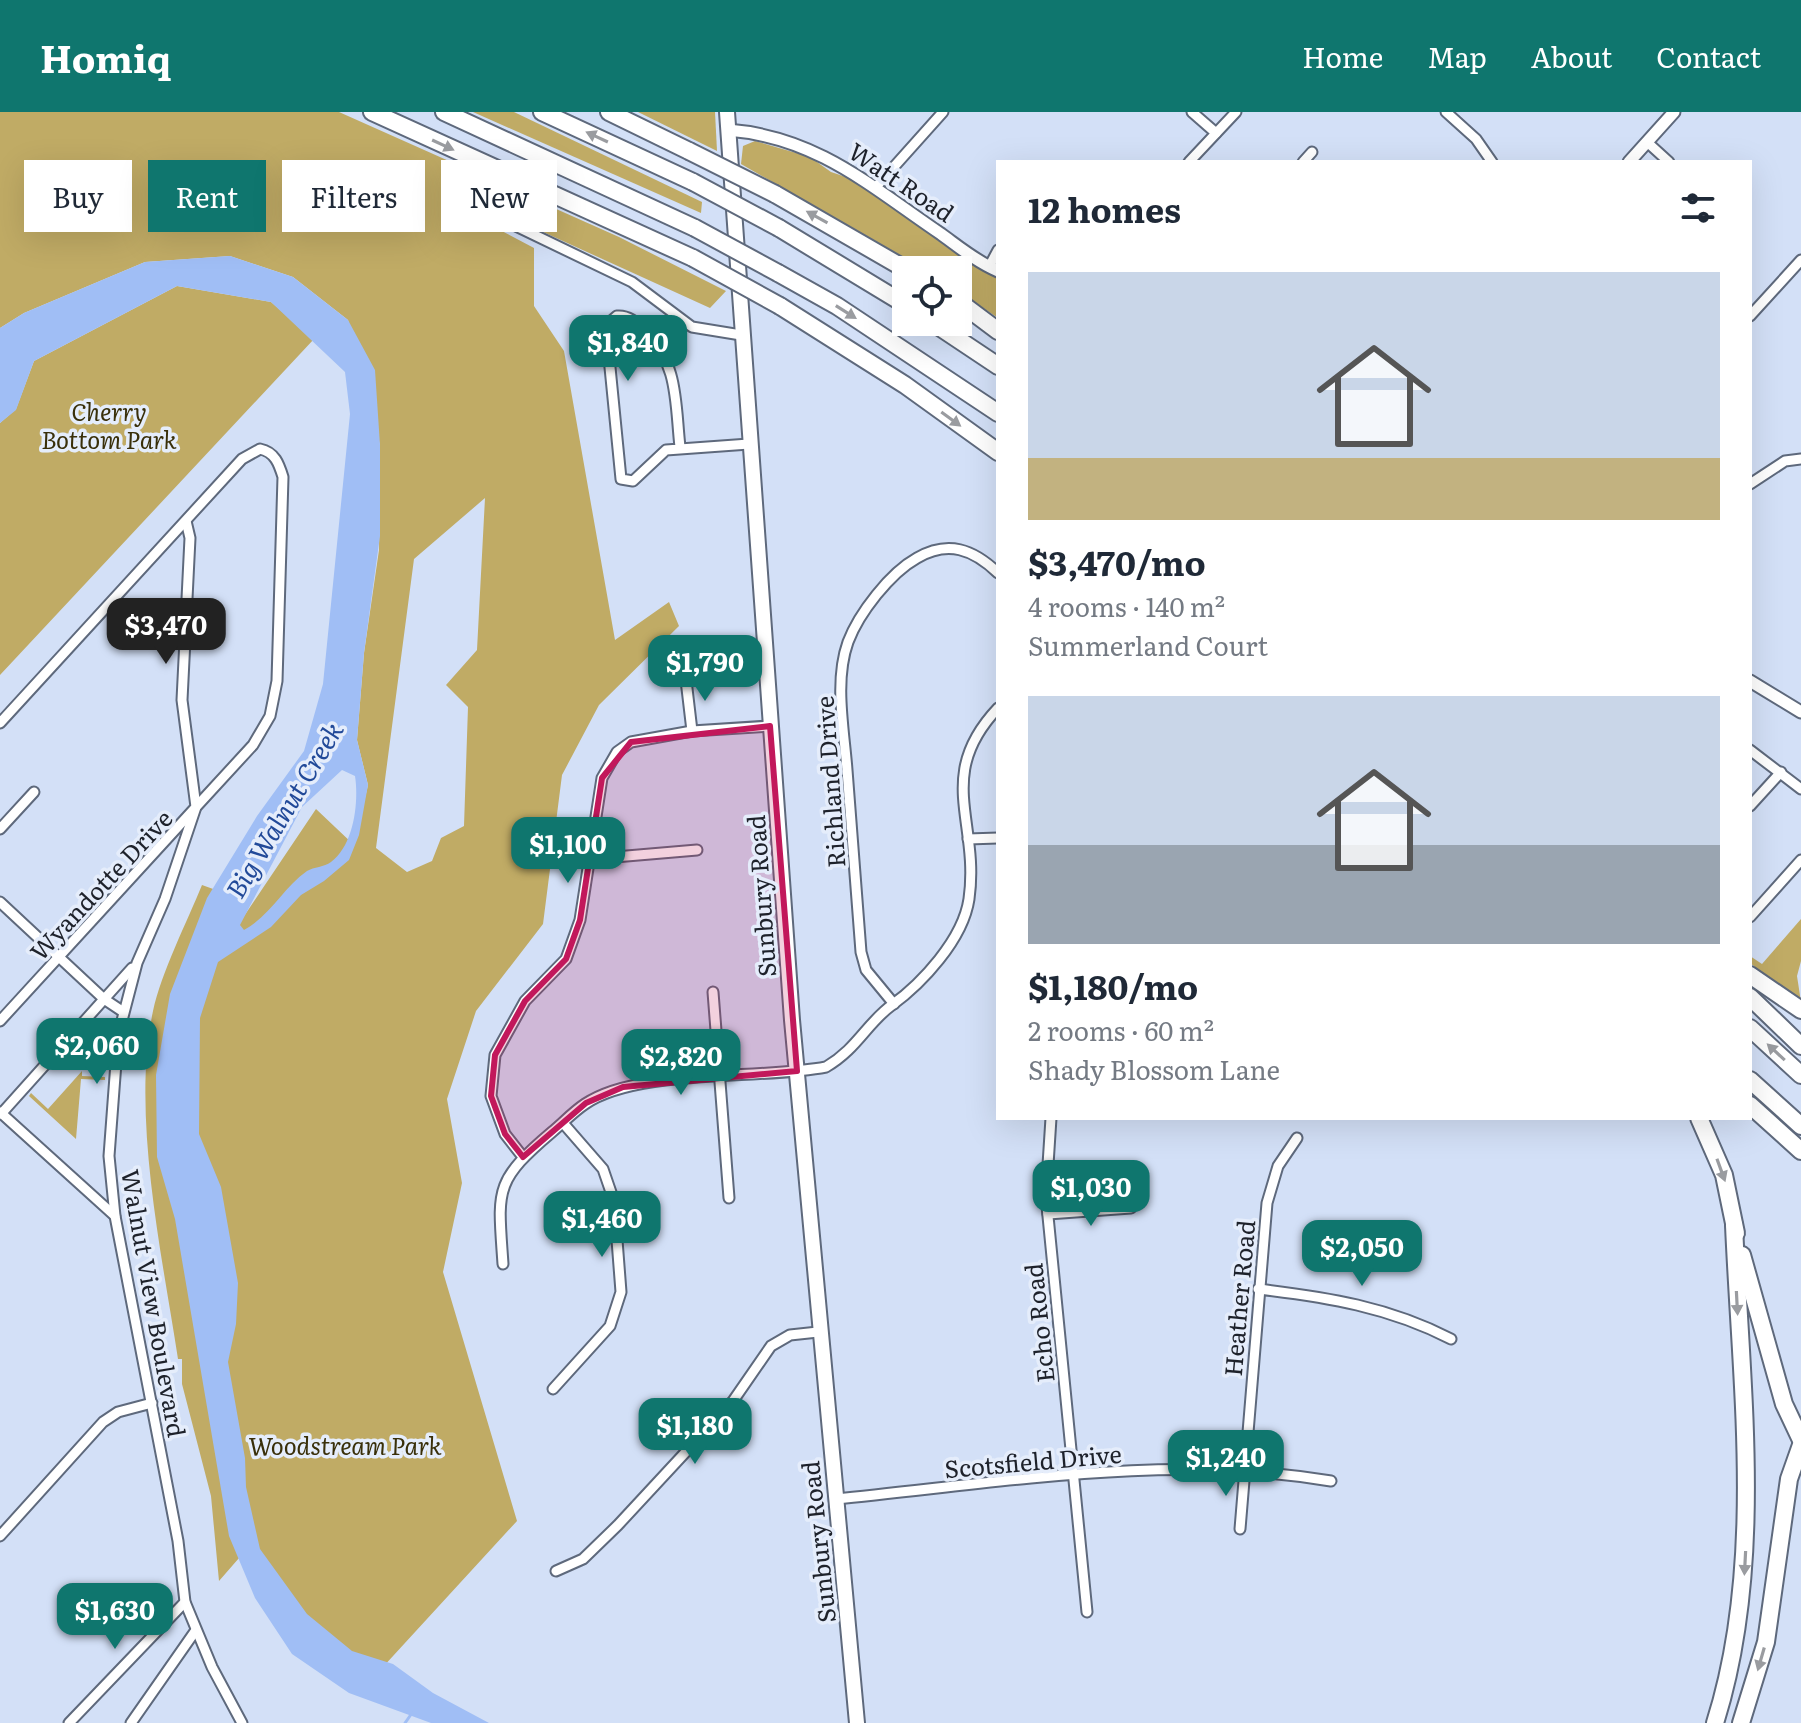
<!DOCTYPE html>
<meta charset="utf-8">
<style>
:root{--surface:#fff;--page:#f6f6f7;--text:#1f2937;--muted:#747a83;--accent:#0f766e}
body{margin:0;font-family:Literata,serif;background:var(--page);color:var(--text);height:100vh;display:flex;flex-direction:column;font-size:30px;white-space:nowrap}
*{box-sizing:border-box;margin:0}
p{font-size:26px;color:var(--muted)}
.icon{flex:none;width:44px;height:44px;fill:none;stroke:currentColor;stroke-width:2;stroke-linecap:round;stroke-linejoin:round}
.map{position:relative;flex:1;overflow:hidden}
.panel{position:absolute;left:996px;top:48px;width:756px;height:960px;display:flex;flex-direction:column;background:var(--surface);border-radius:0px;box-shadow:0 8px 32px #0002}
.panel>*{flex:none}
.guide{position:absolute;left:24px;top:48px;width:760px;height:72px;display:flex;gap:16px}
.buttons{position:absolute;left:892px;top:144px;display:grid;gap:16px}
.buttons a{display:grid;place-items:center;width:80px;height:80px;border-radius:0px;background:var(--surface);box-shadow:0 8px 32px #0002;font-size:40px}
.price{position:absolute;translate:-50% -68px;padding:0 18px;border-radius:16px;background:var(--accent);color:#fff;font-size:26px;line-height:52px;filter:drop-shadow(0 2px 4px #0008)}
.price::after{content:'';position:absolute;left:50%;top:48px;width:24px;height:18px;margin-left:-12px;background:inherit;clip-path:polygon(0 0,100% 0,50% 100%)}
.price.current{background:#222;color:#fff}
ul{padding:0;list-style:none}
li{display:grid;align-content:center;gap:16px;height:424px;padding:0 32px}
li span{display:grid;place-items:center;height:248px;border-radius:0px;color:#555}
li>.icon{margin-inline-start:auto}
span .icon{width:144px;height:144px;fill:#fffc;stroke-width:1}
li b{font-size:34px}
h2{display:flex;justify-content:space-between;align-items:center;height:96px;padding:0 32px;font-size:34px}
.tag{padding:0 28px;border-radius:0px;background:var(--surface);box-shadow:0 8px 32px #0002;font-size:28px;line-height:72px}
.tag.current{background:var(--accent);color:#fff}
header{display:flex;align-items:center;gap:48px;box-sizing:border-box;height:112px;padding:0 40px;background:var(--accent);color:#fff}
header strong{font-size:38px}
nav{display:flex;gap:44px;margin-inline-start:auto;font-size:28px}
.map>svg:first-child{display:block}
</style>
<header>
<strong>Homiq</strong>
<nav><a>Home</a><a>Map</a><a>About</a><a>Contact</a></nav>
</header>
<div class="map">
<svg width="1801" height="1611" viewBox="0 0 1801 1611">
<rect width="100%" height="100%" fill="#d3e0f7"/>
<g fill="#c0ab65" fill-rule="evenodd">
<path d="M0 0H339L619 125 726 179 710 196 464 84 458 96 534 136V194L564 239 615 528 669 490 679 514 599 593 562 663 543 812 476 899 447 987 462 1071 443 1160 517 1409 371 1568 310 1534 246 1438 219 1469 211 1384 182 1272V1247H178C162 1142 131 1003 153 899 161 861 187 810 202 773L241 787 240 810 316 697 354 733 368 673 357 628 364 541 379 438 380 333 348 208 293 165 230 144 145 150 24 201 0 216ZM485 386 477 538 446 573 468 595 464 714 441 726 432 749 407 760 376 736 414 447Z"/>
<path d="M473 0H514L702 90 701 101Z"/>
<path d="M638 0H715L717 39Z"/>
<path d="M755 29 810 45 831 60 849 66 998 167V206L958 179V158H926L741 52 743 34Z"/>
<path d="M177 174 271 190 314 227 0 563V311L16 297 34 249Z"/>
<path d="M1801 807V849L1797 864 1801 890 1750 851V844L1762 852Z"/>
<path d="M82 959V964L105 965V968L81 967 76 1027 29 984 31 981 48 997Z"/>
</g>
<path fill="#a0bef5" fill-rule="evenodd" d="M230 144 293 165 348 208 375 258 380 333V424L364 541 357 628 368 673 359 723 349 748 324 769 301 783 271 815 218 850 200 906 199 1022 221 1075 238 1171 236 1212 228 1250 245 1346 246 1375 260 1437 307 1502 352 1539 393 1552 433 1581 489 1611H431L349 1581 292 1542 255 1486 229 1424 175 1107 157 1045 156 963 170 882 207 786 257 704 304 639 323 572 350 302 345 260 271 190 177 174 34 249 16 298 0 311V216L24 201 145 150ZM342 658 355 664C359 690 354 733 331 750 324 755 314 755 307 759 283 776 270 804 244 818L240 813 302 695Z"/>
<g fill="none" stroke-linecap="round" stroke-linejoin="round">
<path stroke="#a0bef5" stroke-width="3" d="M405 1611 412 1601"/>
<g stroke="#5e697c" stroke-width="13">
<g id="minor">
<path d="M1192 0 1216 21"/>
<path d="M1446 0 1476 27 1492 50"/>
<path d="M1647 30 1669 50"/>
<path d="M1189 50 1236 0"/>
<path d="M1303 50 1312 40"/>
<path d="M875 76 943 0"/>
<path d="M468 91 632 170 692 215 741 223"/>
<path d="M989 155 998 138"/>
<path d="M1750 204 1801 148"/>
<path d="M680 335C675 290 679 252 644 218 636 210 628 203 617 204L609 211 607 225 621 367 633 369 666 338 749 332"/>
<path d="M1750 372 1785 349 1801 347"/>
<path d="M686 568 692 619"/>
<path d="M0 611 242 347 260 337C275 340 279 352 283 365L277 569 270 604 253 633 196 695 165 787 137 851 118 924 109 1044 115 1104 178 1429 185 1490 212 1555 242 1611"/>
<path d="M1750 638 1801 677"/>
<path d="M1750 694 1781 660"/>
<path d="M0 717 34 680"/>
<path d="M968 727 998 726"/>
<path d="M589 742 615 745 697 738"/>
<path d="M0 790 104 887 122 899"/>
<path d="M1750 805 1801 748"/>
<path d="M713 880 729 1086"/>
<path d="M894 892 866 858 861 840C856 779 852 718 847 658 844 617 834 569 848 530 859 501 890 461 917 446 948 428 973 437 998 461"/>
<path d="M0 909 196 695 182 588 190 426 186 409"/>
<path d="M0 1000 115 1104"/>
<path d="M1 1002 132 856"/>
<path d="M1051 1006 1046 1084 1087 1500"/>
<path d="M523 1045 505 1022 491 984 495 943 525 889 566 847 580 808 602 666 617 640 631 630 692 619 770 614"/>
<path d="M1048 1102 1131 1096"/>
<path d="M503 1152C498 1078 493 1070 552 1020 563 1011 573 1000 585 992 638 956 760 968 826 955 857 937 867 911 892 893 921 872 963 828 969 787 980 709 934 664 998 596"/>
<path d="M1258 1177C1327 1185 1389 1195 1451 1227"/>
<path d="M553 1277 610 1214 621 1180 614 1089 603 1057 563 1011"/>
<path d="M835 1387C1000 1371 1167 1341 1331 1369"/>
<path d="M1240 1417 1267 1091 1278 1054 1297 1026"/>
<path d="M0 1424 103 1310 118 1300 152 1291"/>
<path d="M556 1459 583 1447 618 1413 733 1289 771 1234 790 1223 818 1220"/>
<path d="M69 1611 185 1490"/>
<path d="M131 1611 196 1518"/>
</g>
</g>
<g stroke="#5e697c" stroke-width="15">
<g id="tertiary">
<path d="M728 18C817 25 870 74 941 122 959 135 977 150 998 159"/>
<path d="M1629 50 1674 0"/>
<path d="M1750 569 1801 600"/>
</g>
</g>
<g stroke="#5e697c" stroke-width="18">
<path id="primary" d="M727 0 792 908 857 1611"/>
</g>
<g stroke="#5e697c" stroke-width="20">
<g id="motorway">
<path d="M372 0 693 146"/>
<path d="M444 0 695 116"/>
<path d="M542 0 693 70"/>
<path d="M609 0 689 39"/>
<path d="M775 82 907 158"/>
<path d="M779 116 906 193"/>
<path d="M778 161 837 194 998 301"/>
<path d="M958 189 998 219"/>
<path d="M780 194 905 273 998 340"/>
<path d="M932 210 998 254"/>
<path d="M1750 863 1801 898"/>
<path d="M1750 885 1801 934"/>
<path d="M1750 916 1801 963"/>
<path d="M1750 968 1801 1014"/>
<path d="M1750 993 1801 1039"/>
<path d="M1699 1006 1724 1063 1736 1121"/>
<path d="M1742 1143 1784 1292 1801 1328"/>
<path d="M1715 1611C1765 1453 1741 1277 1734 1113"/>
<path d="M1741 1611 1766 1530 1789 1367 1801 1333"/>
</g>
</g>
<use href="#minor" stroke="#fff" stroke-width="9"/>
<use href="#tertiary" stroke="#fff" stroke-width="11"/>
<use href="#primary" stroke="#fff" stroke-width="14"/>
<use href="#motorway" stroke="#fff" stroke-width="16"/>
<g stroke="#5e697c" stroke-width="20" stroke-linecap="butt">
<g id="motorway-bridge">
<path d="M689 39 775 82"/>
<path d="M693 70 779 116"/>
<path d="M695 116 778 161"/>
<path d="M693 146 780 194"/>
</g>
</g>
<use href="#motorway-bridge" stroke="#fff" stroke-width="16"/>
</g>
<defs><path id="oneway-solid" d="M-6-.8H1V-3.2L6.5 0L1 3.2V.8H-6Z" transform="scale(2)"/></defs>
<g fill="#9a9ca0">
<use href="#oneway-solid" transform="translate(597 25) rotate(-155)"/>
<use href="#oneway-solid" transform="translate(443 33) rotate(25)"/>
<use href="#oneway-solid" transform="translate(817 105) rotate(-151)"/>
<use href="#oneway-solid" transform="translate(846 200) rotate(32)"/>
<use href="#oneway-solid" transform="translate(951 307) rotate(36)"/>
<use href="#oneway-solid" transform="translate(1776 940) rotate(-137)"/>
<use href="#oneway-solid" transform="translate(1721 1058) rotate(70)"/>
<use href="#oneway-solid" transform="translate(1737 1191) rotate(87)"/>
<use href="#oneway-solid" transform="translate(1745 1451) rotate(93)"/>
<use href="#oneway-solid" transform="translate(1761 1547) rotate(106)"/>
</g>
<path fill="#c2185b" fill-opacity="0.2" stroke="#c2185b" stroke-width="6" stroke-linejoin="round" d="M770 614 797 959 623 975 586 991 523 1045 505 1022 491 984 495 943 525 889 566 847 580 808 602 666 631 630Z"/>
<g text-anchor="middle" dominant-baseline="central" stroke-width="7" stroke-linejoin="round" paint-order="stroke">
<g font-size="24" fill="#1e222b" stroke="#e5edfb">
<text transform="translate(902 69) rotate(34)">Watt Road</text>
<text transform="translate(829 670) rotate(-94)">Richland Drive</text>
<text transform="translate(100 772) rotate(-47)">Wyandotte Drive</text>
<text transform="translate(760 784) rotate(-94)">Sunbury Road</text>
<text transform="translate(1238 1186) rotate(-85)">Heather Road</text>
<text transform="translate(155 1191) rotate(80)">Walnut View Boulevard</text>
<text transform="translate(1038 1211) rotate(-96)">Echo Road</text>
<text transform="translate(1033 1348) rotate(-5)">Scotsfield Drive</text>
<text transform="translate(817 1430) rotate(-96)">Sunbury Road</text>
</g>
<g font-size="24" font-style="italic" fill="#392f09" stroke="#e5edfb">
<text x="109" y="298">Cherry<tspan x="109" dy="28">Bottom Park</tspan></text>
<text x="345" y="1332">Woodstream Park</text>
</g>
<g font-size="26" font-style="italic" fill="#224a99" stroke="#e5edfb">
<text transform="translate(283 697) rotate(-59)">Big Walnut Creek</text>
</g>
</g>
</svg>
<div class="buttons">
<a><svg class="icon" aria-label="locate" viewBox="0 0 24 24"><circle cx="12" cy="12" r="6"/><path d="M12 2v4M12 18v4M2 12h4M18 12h4"/></svg></a>
</div>
<b class="price" style="left:628px;top:271px">$1,840</b>
<b class="price current" style="left:166px;top:554px">$3,470</b>
<b class="price" style="left:705px;top:591px">$1,790</b>
<b class="price" style="left:568px;top:773px">$1,100</b>
<b class="price" style="left:97px;top:974px">$2,060</b>
<b class="price" style="left:681px;top:985px">$2,820</b>
<b class="price" style="left:1091px;top:1116px">$1,030</b>
<b class="price" style="left:602px;top:1147px">$1,460</b>
<b class="price" style="left:1362px;top:1176px">$2,050</b>
<b class="price" style="left:695px;top:1354px">$1,180</b>
<b class="price" style="left:1226px;top:1386px">$1,240</b>
<b class="price" style="left:115px;top:1539px">$1,630</b>
<div class="guide">
<a class="tag">Buy</a>
<a class="tag current">Rent</a>
<a class="tag">Filters</a>
<a class="tag">New</a>
</div>
<section class="panel">
<h2>12 homes<svg class="icon" aria-label="filters" viewBox="0 0 24 24"><path d="M4 7h16M4 17h16"/><circle cx="9" cy="7" r="2"/><circle cx="15" cy="17" r="2"/></svg></h2>
<ul>
<li><span style="background:linear-gradient(#c9d6e8 75%,#c2b280 0)"><svg class="icon" aria-label="home" viewBox="0 0 24 24"><path d="M3 11l9-7 9 7M6 9v11h12V9"/></svg></span><div><b>$3,470/mo</b><p>4 rooms · 140 m²</p><p>Summerland Court</p></div></li>
<li><span style="background:linear-gradient(#c9d6e8 60%,#9aa5b1 0)"><svg class="icon" aria-label="home" viewBox="0 0 24 24"><path d="M3 11l9-7 9 7M6 9v11h12V9"/></svg></span><div><b>$1,180/mo</b><p>2 rooms · 60 m²</p><p>Shady Blossom Lane</p></div></li>
</ul>
</section>
</div>
